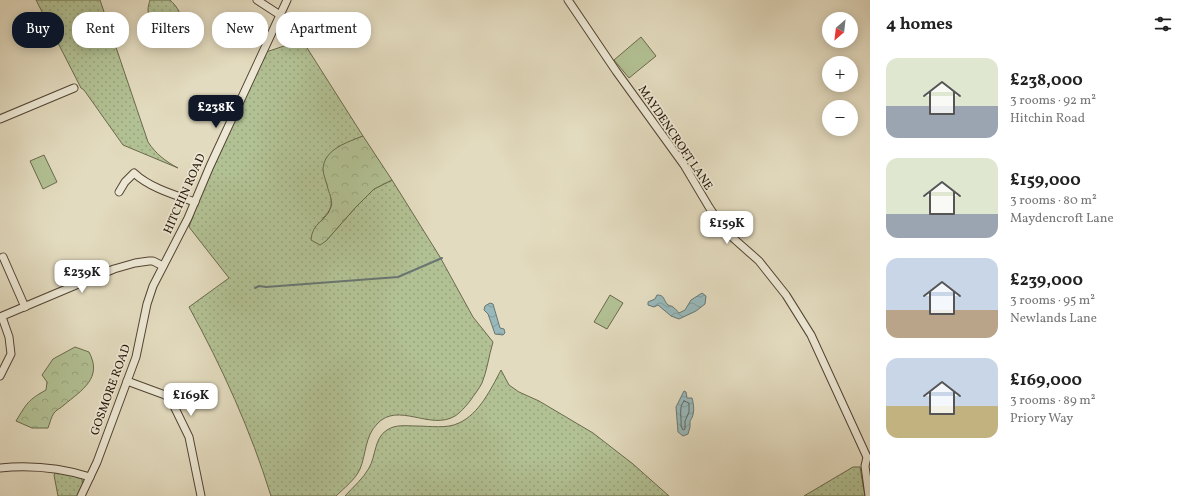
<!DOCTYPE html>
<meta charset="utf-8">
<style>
:root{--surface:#fff;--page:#f2f2f2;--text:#222;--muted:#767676;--accent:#111827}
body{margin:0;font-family:Vollkorn,serif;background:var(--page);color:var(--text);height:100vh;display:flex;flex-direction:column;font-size:15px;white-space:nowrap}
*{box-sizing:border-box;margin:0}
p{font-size:13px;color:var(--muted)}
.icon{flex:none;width:22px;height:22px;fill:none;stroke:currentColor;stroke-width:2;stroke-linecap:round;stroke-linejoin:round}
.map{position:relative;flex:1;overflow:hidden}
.side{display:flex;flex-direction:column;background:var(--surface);width:320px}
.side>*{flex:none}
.hud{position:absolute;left:12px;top:12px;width:380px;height:36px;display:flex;gap:8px}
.needle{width:26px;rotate:208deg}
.tools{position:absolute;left:822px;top:12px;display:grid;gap:8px}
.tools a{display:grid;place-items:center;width:36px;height:36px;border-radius:50%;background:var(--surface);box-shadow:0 2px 10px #0003;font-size:20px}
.price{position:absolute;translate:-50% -34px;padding:0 9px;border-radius:8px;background:#fff;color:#222;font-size:13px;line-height:26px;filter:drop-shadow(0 1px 2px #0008)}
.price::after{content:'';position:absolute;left:50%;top:24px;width:12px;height:9px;margin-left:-6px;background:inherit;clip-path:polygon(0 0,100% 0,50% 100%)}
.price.current{background:var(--accent);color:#fff}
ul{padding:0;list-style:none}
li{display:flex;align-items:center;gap:12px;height:100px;padding:0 16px}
li span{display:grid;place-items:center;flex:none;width:112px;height:80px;border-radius:12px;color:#555}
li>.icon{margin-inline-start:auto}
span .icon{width:48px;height:48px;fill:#fffc;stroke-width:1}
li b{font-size:17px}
h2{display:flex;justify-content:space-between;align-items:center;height:48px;padding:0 16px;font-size:17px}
.pill{padding:0 14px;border-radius:16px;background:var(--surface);box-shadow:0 2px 10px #0003;font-size:14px;line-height:36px}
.pill.current{background:var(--accent);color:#fff}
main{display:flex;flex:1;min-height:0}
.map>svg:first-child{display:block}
</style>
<main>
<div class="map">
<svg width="870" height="496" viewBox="0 0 870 496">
<defs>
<pattern id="grass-dots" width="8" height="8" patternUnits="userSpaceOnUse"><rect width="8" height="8" fill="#b2c194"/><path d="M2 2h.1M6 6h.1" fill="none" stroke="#99a57e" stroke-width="1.8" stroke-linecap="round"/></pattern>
<pattern id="forest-crowns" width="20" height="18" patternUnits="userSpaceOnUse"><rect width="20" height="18" fill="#b2c194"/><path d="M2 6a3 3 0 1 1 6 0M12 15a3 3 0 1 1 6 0" fill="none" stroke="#99a57e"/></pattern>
<pattern id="water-waves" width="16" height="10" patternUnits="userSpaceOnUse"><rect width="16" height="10" fill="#98b9bb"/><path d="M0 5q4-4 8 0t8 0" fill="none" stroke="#839e9f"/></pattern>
</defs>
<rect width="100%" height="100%" fill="#e3dbbf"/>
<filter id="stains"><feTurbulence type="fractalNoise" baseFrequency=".005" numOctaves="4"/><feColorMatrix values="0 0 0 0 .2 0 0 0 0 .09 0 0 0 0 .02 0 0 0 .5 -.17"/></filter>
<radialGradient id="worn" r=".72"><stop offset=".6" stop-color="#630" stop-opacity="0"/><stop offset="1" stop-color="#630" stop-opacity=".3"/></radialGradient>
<g fill="url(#grass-dots)" stroke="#6a6a4c">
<path d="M36 0H100L148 142C156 154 165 161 178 168L123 145 84 90 81 88Z"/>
<path d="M150 0H170C177 6 184 17 180 26L152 19C146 13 148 7 150 0Z"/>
<path d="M302 40 363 136 338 147 331 198C332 207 330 211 323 218L326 241 355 208 374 189 392 180 440 257 473 317 493 342C489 355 487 371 482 383 479 389 474 395 470 401 466 406 460 413 455 416 430 431 398 401 377 424 365 436 366 455 360 469 355 480 344 488 336 496H271C251 431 222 367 189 307L229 278 189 227 210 169 266 52Z"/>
<path d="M501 370 509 385 519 392 539 401 593 433 633 464 669 496H345C353 487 363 479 369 468 376 456 374 438 387 430 396 424 406 426 417 426 430 426 447 429 459 423 479 414 491 389 501 370Z"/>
<path d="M853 467H860L865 496H804Z"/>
<path d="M56 472 80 477C86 483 81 489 78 496H58L54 475Z"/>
</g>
<g fill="url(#forest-crowns)" stroke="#6a6a4c">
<path d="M363 136 392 180 374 189 355 208 326 241 320 245 311 240C312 222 327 221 331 207 333 202 330 195 328 189 327 183 323 175 323 169 324 149 348 142 363 136Z"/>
<path d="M75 347 89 352C103 378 82 390 64 405 61 408 56 410 54 413 51 417 50 423 48 428H32L16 421C27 403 28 400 46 390L47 382 42 375 53 359Z"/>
</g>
<g fill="#b2c194" stroke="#6a6a4c">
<path d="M641 37 656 56 629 78 614 60Z"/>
<path d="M44 155 57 182 43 189 30 161Z"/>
<path d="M610 295 623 303 607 329 594 322Z"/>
</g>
<g fill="url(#water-waves)" stroke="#697672">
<path d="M702 293 706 296 705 304 696 311 679 319 671 316 658 305 654 307 648 305V302L655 299 657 295C665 295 663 300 668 305 670 306 673 306 674 308 676 309 677 311 679 313L685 310 691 300Z"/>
<path d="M490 303 493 304 500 328 504 329 505 333 503 335 495 334 488 314 484 310 485 306Z"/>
<path d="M684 391 686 392 687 398H692C694 405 695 415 690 421V427L688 434 683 436 678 432 676 407Z"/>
</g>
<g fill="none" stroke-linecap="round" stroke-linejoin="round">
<path stroke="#5d6660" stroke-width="1" d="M684 401 689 403V412L685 421V429L683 430 681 426C682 417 678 408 684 401Z"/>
<path stroke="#697672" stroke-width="2" d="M255 288 259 286 266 287 398 277 442 258"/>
<g stroke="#524433" stroke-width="9">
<g id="minor">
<path d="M257 0 280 15"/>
<path d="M568 0 616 71 684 165 709 207 724 230 759 261 786 295 811 335 867 457 865 466 869 496"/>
<path d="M0 119 74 88"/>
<path d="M119 192 125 182 134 173C150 188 175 195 195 202"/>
<path d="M3 257 25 307"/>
<path d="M0 317 114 269 135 263 149 261H153L163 266"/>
<path d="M0 376 11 354 9 337 2 317"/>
<path d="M127 381 165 395 171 400 189 437 201 496"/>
<path d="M0 468C30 465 61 468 90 477"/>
<path d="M81 496 97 462 136 357 147 304 153 286 188 218 210 166 287 0"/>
</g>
</g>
<use href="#minor" stroke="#ede8d5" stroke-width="7"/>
</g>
<g text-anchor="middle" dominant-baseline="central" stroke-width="3.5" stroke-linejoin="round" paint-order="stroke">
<g font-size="12" fill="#221204" stroke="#ede8d5">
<text transform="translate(675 138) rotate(56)">MAYDENCROFT LANE</text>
<text transform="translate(185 194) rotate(-66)">HITCHIN ROAD</text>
<text transform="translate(111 390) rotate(-70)">GOSMORE ROAD</text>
</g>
</g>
<rect width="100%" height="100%" filter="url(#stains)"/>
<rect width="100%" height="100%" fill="url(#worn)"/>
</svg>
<div class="tools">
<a><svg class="needle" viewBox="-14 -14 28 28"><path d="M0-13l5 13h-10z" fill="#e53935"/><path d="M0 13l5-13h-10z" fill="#767676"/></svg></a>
<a>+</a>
<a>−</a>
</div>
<b class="price current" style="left:216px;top:129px">£238K</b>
<b class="price" style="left:727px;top:245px">£159K</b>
<b class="price" style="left:82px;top:294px">£239K</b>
<b class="price" style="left:191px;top:417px">£169K</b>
<div class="hud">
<a class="pill current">Buy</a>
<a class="pill">Rent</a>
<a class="pill">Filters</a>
<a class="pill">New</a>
<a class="pill">Apartment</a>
</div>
</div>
<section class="side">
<h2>4 homes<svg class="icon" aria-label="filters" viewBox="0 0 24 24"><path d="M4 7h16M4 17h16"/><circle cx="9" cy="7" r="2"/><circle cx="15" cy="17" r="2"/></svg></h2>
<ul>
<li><span style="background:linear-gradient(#dfe7d0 60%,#9aa5b1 0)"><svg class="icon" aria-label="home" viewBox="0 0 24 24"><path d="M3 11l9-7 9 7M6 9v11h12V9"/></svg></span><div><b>£238,000</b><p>3 rooms · 92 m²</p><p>Hitchin Road</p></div></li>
<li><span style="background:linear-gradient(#dfe7d0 70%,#9aa5b1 0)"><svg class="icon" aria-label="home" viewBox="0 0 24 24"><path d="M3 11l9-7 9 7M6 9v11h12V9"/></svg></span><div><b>£159,000</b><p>3 rooms · 80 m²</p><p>Maydencroft Lane</p></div></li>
<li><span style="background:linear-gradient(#c9d6e8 65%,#b9a48a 0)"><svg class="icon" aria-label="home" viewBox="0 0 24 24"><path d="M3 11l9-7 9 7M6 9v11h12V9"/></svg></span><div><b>£239,000</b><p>3 rooms · 95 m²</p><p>Newlands Lane</p></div></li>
<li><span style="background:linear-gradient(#c9d6e8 60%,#c2b280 0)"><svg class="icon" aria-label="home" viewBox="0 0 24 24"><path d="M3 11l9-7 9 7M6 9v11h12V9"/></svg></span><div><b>£169,000</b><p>3 rooms · 89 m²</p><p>Priory Way</p></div></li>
</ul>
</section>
</main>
